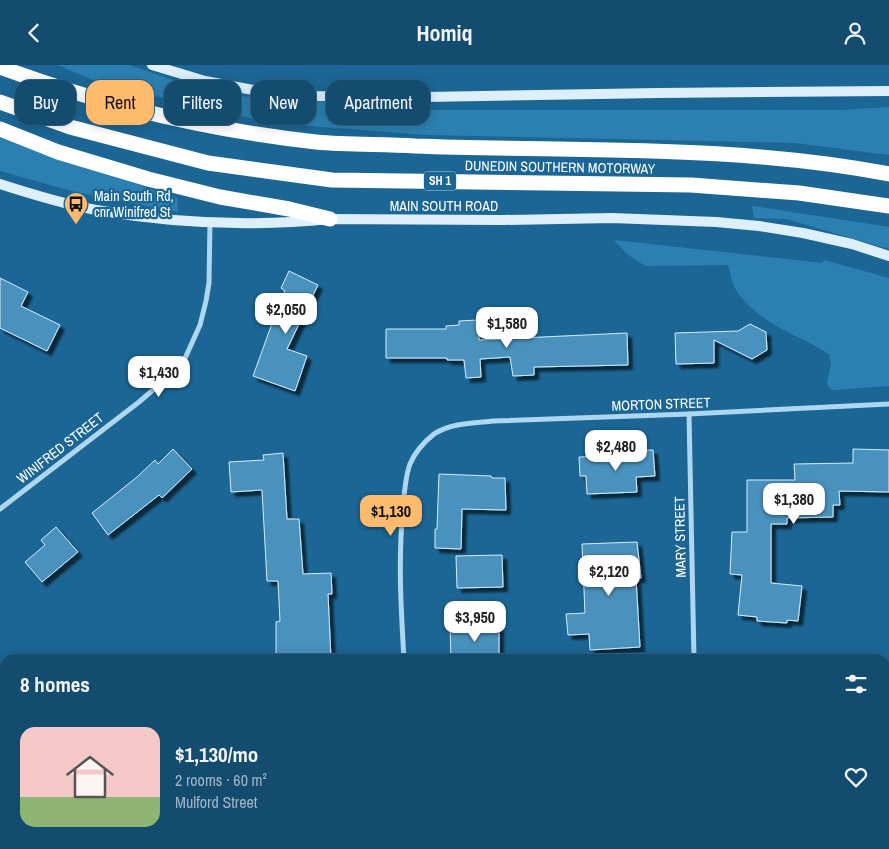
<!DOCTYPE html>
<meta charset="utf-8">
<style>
:root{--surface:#144c70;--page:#1d5375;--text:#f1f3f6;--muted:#9db4c3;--line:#336383;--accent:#ffbb6d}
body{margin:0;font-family:"Archivo Narrow",sans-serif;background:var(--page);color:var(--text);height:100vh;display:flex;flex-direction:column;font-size:19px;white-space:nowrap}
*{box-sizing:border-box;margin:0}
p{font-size:16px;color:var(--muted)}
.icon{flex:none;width:28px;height:28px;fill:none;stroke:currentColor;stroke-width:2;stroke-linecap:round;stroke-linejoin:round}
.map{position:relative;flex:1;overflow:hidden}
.panel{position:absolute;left:0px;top:589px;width:890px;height:196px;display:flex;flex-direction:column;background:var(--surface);border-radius:15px 15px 0 0;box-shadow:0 2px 12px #0003,0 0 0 1px var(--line)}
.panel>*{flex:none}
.hud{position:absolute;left:15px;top:15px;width:500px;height:45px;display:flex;gap:10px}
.price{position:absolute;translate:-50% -42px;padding:0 11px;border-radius:10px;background:#fff;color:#222;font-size:16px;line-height:32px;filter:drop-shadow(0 1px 2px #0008)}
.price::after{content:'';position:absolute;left:50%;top:30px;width:15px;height:11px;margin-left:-8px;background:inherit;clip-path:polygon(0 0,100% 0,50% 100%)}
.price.on{background:var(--accent);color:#111}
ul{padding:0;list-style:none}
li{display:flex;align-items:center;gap:15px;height:125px;padding:0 20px}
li+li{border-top:1px solid var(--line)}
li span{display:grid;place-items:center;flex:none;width:140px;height:100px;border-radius:15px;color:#555}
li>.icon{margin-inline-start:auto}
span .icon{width:60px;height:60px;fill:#fffc;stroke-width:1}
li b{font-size:21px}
h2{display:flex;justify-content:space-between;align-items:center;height:60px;padding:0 20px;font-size:21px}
.tag{padding:0 18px;border-radius:15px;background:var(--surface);box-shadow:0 2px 12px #0003,0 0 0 1px var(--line);font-size:18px;line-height:45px}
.tag.on{background:var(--accent);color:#111}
header{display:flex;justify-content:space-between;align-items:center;height:65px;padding:0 20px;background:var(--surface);font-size:22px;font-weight:700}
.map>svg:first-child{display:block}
</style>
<header><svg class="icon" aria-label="back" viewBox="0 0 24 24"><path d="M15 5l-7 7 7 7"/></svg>Homiq<svg class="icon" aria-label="person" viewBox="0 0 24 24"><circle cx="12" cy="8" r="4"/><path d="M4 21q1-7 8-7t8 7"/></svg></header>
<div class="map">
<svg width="889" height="784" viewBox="0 0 889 784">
<defs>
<filter id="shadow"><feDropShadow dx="4.5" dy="4.5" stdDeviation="1" flood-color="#0009"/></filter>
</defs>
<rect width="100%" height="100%" fill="#1b6695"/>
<g fill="#2b80b1">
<path d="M58 0H129L214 29 428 45H839L889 42V90L795 78 427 70 271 58 100 18Z"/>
<path d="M0 72 177 133 178 147 75 127 0 106Z"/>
<path d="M752 141 889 162V184L786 154 754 153Z"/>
<path d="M614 175 822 198 824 195 889 213V321L833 325 829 322 827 317 831 300 829 290C820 282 810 278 799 273 775 261 744 244 733 219 731 213 730 206 728 200L645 201 627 189Z"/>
</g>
<g fill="#4992be" stroke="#d5edfb" filter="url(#shadow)">
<path d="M289 206 318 220 287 284 307 291 295 326 253 311 274 253 272 252 285 226 281 223Z"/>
<path d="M0 213 28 227 21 241 60 260 47 286 0 263Z"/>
<path d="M478 255 479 275 627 268 628 300 534 302V310L513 311 510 292 480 294 481 312 466 313 464 295H447V293H386V264H446V261L459 260V256Z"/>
<path d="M750 259 766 267 767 285 752 294 714 275V298L676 299 675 268 738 266Z"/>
<path d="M173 384 192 404 162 433 159 430 108 470 92 448 137 412 155 395 158 399Z"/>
<path d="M853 384 889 385V427L839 426 840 440H833V452L787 453V459H771V518L802 521 798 556 787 555V558L757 556V552L738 550 742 510 730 509 732 467H747V415H795L794 399 853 398Z"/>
<path d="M635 385H653L655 411 636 412 637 427 587 429 586 411H580L579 392 635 390Z"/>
<path d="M283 388 287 454H299L303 509 331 508 332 529H328L331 594H276V557L280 556 278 516H267L262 425 231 427 229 397 264 395 263 390Z"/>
<path d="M439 409 491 411 492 413H505L506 445 462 444 461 484 435 483V464H437Z"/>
<path d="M56 462 78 487 42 517 25 497 45 480 41 475Z"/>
<path d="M637 477 641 513H636L640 582 590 585 589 569 568 570 566 549 585 548 582 479Z"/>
<path d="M502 490 503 522 457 523 456 491Z"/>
<path d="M450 562H499V594H451Z"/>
</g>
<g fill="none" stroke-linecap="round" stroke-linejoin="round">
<g stroke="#aed7ef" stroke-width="5">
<path d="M689 349 694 594"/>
<path d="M0 444 139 337 182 300 200 260 206 236 209 218 210 157"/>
<path d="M404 594C401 544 398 494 403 444 404 429 405 413 410 399 415 387 424 377 434 369 451 358 474 358 493 356L689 349 889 339"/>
<path d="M411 780V784"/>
</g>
<g stroke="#dceffb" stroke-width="10">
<path d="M152 0 205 16 253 25 309 31 426 32 659 28 889 26"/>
<path d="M0 119C31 129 63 139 96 145 172 158 253 162 330 154L502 155 612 153 716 157 759 161 803 168 852 179 889 191"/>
</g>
<g stroke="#fff" stroke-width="15">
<path d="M0 2C102 40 208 65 316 77 349 80 382 79 415 81 573 87 733 79 889 109"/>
<path d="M0 37 70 62 208 98 332 115 691 120 799 128 889 141"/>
<path d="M0 64 58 87 148 114 220 132 289 144 330 154"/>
</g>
</g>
<defs>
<g id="bus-pin" transform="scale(1.25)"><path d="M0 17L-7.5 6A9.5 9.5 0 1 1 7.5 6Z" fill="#ffbb6d" stroke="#1b6695"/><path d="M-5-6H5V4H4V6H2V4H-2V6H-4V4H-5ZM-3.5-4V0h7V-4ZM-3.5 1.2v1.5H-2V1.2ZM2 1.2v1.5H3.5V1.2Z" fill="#111"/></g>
</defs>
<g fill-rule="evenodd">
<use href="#bus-pin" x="76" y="139"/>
</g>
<g text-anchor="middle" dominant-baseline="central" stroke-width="4.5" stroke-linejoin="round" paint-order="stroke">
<rect fill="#1b6695" stroke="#bbd1df" stroke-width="1" x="424" y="106.5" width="32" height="19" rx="4"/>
<g font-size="12" font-weight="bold" fill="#fff">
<text x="440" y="116">SH 1</text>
</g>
<g font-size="14" fill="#fff" stroke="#1b6695">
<text transform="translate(560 102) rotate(1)">DUNEDIN SOUTHERN MOTORWAY</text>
<text x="444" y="141">MAIN SOUTH ROAD</text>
<text transform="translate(661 339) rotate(-2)">MORTON STREET</text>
<text transform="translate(60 383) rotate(-38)">WINIFRED STREET</text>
<text transform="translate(680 472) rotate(-91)">MARY STREET</text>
</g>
<g font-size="14" fill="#fff" stroke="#1b6695" text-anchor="start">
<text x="94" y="131">Main South Rd,<tspan x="94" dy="16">cnr Winifred St</tspan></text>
</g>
</g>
</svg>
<b class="price" style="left:286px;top:270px">$2,050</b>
<b class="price" style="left:507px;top:284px">$1,580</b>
<b class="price" style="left:159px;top:333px">$1,430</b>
<b class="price" style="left:616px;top:407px">$2,480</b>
<b class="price" style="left:794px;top:460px">$1,380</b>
<b class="price on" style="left:391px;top:472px">$1,130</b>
<b class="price" style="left:609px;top:532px">$2,120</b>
<b class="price" style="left:475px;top:578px">$3,950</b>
<div class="hud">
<a class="tag">Buy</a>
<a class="tag on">Rent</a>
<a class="tag">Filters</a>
<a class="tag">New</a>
<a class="tag">Apartment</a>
</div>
<section class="panel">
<h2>8 homes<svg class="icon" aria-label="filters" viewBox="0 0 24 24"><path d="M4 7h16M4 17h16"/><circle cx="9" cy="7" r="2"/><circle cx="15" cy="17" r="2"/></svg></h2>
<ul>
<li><span style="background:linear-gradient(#f6c9c9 70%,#8fb573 0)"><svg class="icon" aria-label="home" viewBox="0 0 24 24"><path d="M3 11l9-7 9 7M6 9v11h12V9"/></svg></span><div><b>$1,130/mo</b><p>2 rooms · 60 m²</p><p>Mulford Street</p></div><svg class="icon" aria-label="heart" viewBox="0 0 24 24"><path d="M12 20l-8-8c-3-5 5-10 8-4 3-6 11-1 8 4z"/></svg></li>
</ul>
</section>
</div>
